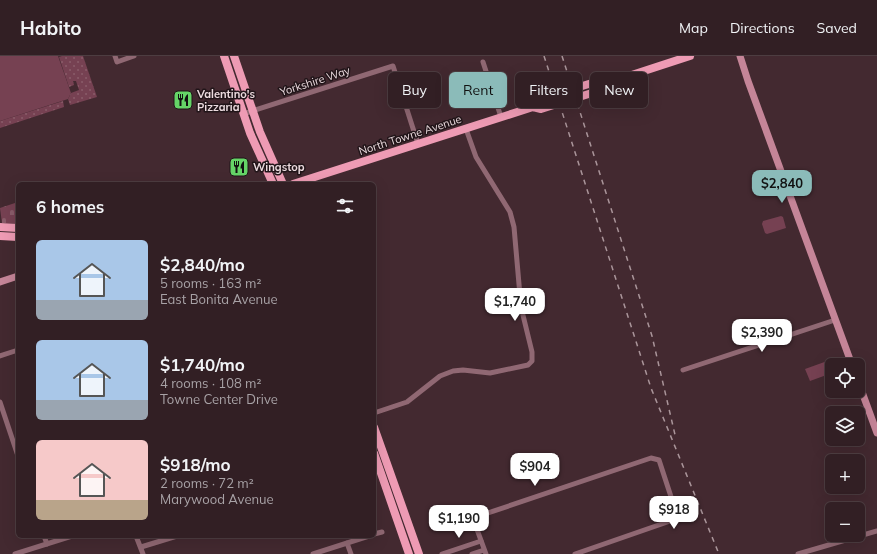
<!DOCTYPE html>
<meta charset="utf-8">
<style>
:root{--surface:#321f24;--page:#3d2c31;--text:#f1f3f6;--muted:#a8a2a6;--line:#4d3d41;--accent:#8bbbb9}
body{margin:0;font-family:Mulish,sans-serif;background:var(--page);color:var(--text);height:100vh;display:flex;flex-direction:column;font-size:15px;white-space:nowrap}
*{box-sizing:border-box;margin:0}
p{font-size:13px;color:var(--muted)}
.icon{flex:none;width:22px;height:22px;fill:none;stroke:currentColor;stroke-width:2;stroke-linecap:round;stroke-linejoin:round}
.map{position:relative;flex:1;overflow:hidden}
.drawer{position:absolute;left:16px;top:126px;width:360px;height:356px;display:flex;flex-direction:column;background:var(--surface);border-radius:6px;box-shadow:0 4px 16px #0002,0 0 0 1px var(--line)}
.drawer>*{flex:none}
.hud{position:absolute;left:388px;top:16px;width:380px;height:36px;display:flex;gap:8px}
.buttons{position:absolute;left:825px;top:302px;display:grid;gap:8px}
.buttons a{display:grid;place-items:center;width:40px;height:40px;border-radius:6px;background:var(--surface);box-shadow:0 4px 16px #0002,0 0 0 1px var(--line);font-size:20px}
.price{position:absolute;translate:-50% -34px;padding:0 9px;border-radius:8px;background:#fff;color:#222;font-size:13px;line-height:26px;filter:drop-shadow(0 1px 2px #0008)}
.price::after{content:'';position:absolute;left:50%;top:24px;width:12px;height:9px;margin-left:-6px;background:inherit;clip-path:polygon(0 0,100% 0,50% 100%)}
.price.current{background:var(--accent);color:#111}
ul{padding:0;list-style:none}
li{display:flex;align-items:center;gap:12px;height:100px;padding:0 20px}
li span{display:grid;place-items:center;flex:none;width:112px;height:80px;border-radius:6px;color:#555}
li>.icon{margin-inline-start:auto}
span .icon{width:48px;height:48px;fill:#fffc;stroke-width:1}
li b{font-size:17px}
h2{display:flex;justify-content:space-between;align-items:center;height:48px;padding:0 20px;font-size:17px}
.tag{padding:0 14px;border-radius:6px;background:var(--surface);box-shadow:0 4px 16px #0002,0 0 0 1px var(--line);font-size:14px;line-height:36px}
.tag.current{background:var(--accent);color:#111}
header{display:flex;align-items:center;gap:24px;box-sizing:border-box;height:56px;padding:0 20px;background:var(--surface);border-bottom:1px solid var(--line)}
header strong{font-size:19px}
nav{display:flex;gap:22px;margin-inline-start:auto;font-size:14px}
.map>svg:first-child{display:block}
</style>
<header>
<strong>Habito</strong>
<nav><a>Map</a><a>Directions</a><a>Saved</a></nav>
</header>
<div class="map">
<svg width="877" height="498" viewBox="0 0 877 498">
<defs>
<pattern id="grass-dots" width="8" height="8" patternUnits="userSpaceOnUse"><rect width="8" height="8" fill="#764152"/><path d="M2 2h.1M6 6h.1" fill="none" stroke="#8a5c6a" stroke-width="1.8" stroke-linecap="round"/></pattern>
<pattern id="cemetery-stones" width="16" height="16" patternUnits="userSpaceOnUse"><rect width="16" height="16" fill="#764152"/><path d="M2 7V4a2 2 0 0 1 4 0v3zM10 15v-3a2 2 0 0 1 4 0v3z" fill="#8a5c6a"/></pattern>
</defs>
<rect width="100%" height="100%" fill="#432930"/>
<g fill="url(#grass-dots)">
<path d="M62 0H83L97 41 70 49 68 43 71 37 79 34 76 25H73L74 29 69 31 59 1Z"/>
<path d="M63 45 64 51 0 72V65Z"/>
</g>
<path fill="url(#cemetery-stones)" d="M18 146V168L2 167 0 152Z"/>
<g fill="#764152">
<path d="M0 0H58L71 37 68 43 0 65Z"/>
<path d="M781 160 783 161 786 172 767 178 765 177 762 168 763 165Z"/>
<path d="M830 304 832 317 810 325 805 313Z"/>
</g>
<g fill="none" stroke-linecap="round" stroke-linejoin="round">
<g stroke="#906873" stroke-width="5">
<path d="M115 0 117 6 134 0"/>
<path d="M483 6 501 61"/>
<path d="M243 58 393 10 418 88"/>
<path d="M0 300 18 294"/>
<path d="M683 314 835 264"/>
<path d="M0 346 18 400"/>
<path d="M374 357 407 346 440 320 453 315 463 314 490 317 528 309 532 305V296L521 251 514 171 510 156 476 101 466 73"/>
<path d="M374 478 382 476"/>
<path d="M44 480 47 488"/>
<path d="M136 480 143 498"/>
<path d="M347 487 351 498"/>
<path d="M141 491 177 480"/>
<path d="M15 498 72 480"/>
<path d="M313 498 369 480"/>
<path d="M442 498 481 485"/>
<path d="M472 498 484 494"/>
<path d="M486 498 475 468 476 461 651 402 659 404 677 459 676 463 575 498"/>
<path d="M798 498 877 475"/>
</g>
<g stroke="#c58598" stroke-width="7">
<path d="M740 0 748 25 852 309"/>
<path d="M0 226 18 220"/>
<path d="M858 325 877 377"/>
</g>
<g stroke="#ee9bb4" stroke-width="8">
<path d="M224 0 250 77 273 128"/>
<path d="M234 0 260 76 283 128"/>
<path d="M533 51 537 44 592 27 598 30 690 0"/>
<path d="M293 128 533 51 541 53 595 36 598 30"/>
<path d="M0 171 18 172"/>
<path d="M0 180 18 181"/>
<path d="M374 371 419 498"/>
<path d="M374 397 409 498"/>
</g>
<g stroke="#aa959a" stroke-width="1.5" stroke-dasharray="5 5" stroke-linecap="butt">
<path d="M544 0 651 332 719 498"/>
<path d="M562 0 652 280 676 383"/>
</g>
</g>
<defs>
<g id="restaurant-square" transform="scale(1)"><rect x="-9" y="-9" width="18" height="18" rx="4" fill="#65d467" stroke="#211519"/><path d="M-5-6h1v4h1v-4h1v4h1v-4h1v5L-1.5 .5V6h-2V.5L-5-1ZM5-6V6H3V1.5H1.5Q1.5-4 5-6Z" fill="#111"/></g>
</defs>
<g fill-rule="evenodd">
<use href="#restaurant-square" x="183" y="44"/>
<use href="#restaurant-square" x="239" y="111"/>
</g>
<g text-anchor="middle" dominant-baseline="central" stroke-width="3" stroke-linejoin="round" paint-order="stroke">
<g font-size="11" fill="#ecdbdf" stroke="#211519">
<text transform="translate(315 25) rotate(-18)">Yorkshire Way</text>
<text transform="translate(410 79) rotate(-18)">North Towne Avenue</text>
</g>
<g font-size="11" font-weight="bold" fill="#ecdbdf" stroke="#211519" text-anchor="start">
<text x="197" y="38">Valentino's<tspan x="197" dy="13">Pizzaria</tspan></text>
<text x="253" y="111">Wingstop</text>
</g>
</g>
</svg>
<div class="buttons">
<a><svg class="icon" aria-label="locate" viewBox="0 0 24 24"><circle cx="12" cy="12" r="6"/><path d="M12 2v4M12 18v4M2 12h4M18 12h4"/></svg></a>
<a><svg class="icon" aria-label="layers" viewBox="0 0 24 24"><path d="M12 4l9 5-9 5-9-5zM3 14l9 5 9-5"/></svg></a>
<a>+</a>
<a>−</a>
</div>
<b class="price current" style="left:782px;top:148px">$2,840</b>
<b class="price" style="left:515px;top:266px">$1,740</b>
<b class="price" style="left:762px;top:297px">$2,390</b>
<b class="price" style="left:535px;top:431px">$904</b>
<b class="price" style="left:674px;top:474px">$918</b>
<b class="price" style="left:459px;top:483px">$1,190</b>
<div class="hud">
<a class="tag">Buy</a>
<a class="tag current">Rent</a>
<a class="tag">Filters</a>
<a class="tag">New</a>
</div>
<section class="drawer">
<h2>6 homes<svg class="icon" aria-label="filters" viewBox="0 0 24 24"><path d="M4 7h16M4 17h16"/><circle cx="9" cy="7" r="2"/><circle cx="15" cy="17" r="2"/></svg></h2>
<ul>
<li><span style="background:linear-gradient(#a9c7e8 75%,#9aa5b1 0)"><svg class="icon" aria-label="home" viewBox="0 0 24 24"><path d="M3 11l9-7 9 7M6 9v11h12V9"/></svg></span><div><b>$2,840/mo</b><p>5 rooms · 163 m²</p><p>East Bonita Avenue</p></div></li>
<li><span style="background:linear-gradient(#a9c7e8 75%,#9aa5b1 0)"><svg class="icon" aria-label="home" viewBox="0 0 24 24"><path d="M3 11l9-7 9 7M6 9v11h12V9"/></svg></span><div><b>$1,740/mo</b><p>4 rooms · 108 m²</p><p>Towne Center Drive</p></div></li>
<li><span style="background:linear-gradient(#f6c9c9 75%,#b9a48a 0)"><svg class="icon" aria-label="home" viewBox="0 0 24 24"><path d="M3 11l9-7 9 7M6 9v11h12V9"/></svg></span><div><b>$918/mo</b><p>2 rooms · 72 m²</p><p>Marywood Avenue</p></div></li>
</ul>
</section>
</div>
